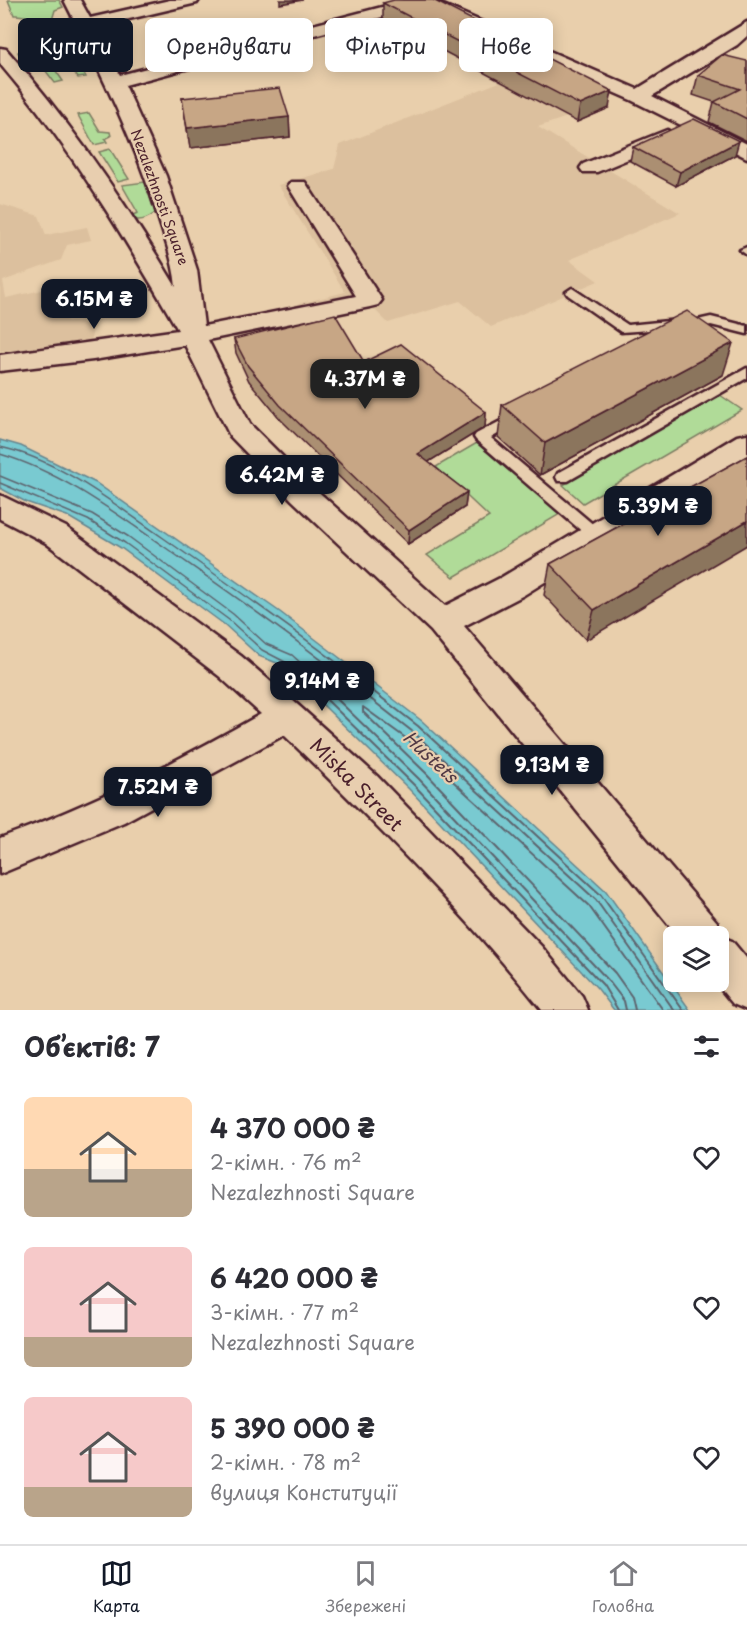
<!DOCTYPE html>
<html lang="uk">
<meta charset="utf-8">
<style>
:root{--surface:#fff;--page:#f7f7f7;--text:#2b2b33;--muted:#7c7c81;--line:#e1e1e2;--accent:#111827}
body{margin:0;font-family:"Playpen Sans",sans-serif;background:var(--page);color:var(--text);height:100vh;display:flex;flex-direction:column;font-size:22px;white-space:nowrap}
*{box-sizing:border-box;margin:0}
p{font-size:20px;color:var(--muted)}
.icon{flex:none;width:33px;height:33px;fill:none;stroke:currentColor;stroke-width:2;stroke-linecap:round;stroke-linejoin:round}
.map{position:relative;height:1010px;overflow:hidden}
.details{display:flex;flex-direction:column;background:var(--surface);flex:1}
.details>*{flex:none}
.top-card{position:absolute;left:18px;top:18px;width:711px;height:54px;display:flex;gap:12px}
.tools{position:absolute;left:663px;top:926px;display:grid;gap:12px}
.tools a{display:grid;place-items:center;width:66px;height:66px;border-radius:9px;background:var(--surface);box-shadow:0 3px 15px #0003;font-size:30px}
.price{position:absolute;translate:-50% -51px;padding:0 14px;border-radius:12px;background:var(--accent);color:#fff;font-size:20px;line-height:39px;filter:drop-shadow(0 2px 3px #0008)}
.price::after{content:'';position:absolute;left:50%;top:36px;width:18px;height:14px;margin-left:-9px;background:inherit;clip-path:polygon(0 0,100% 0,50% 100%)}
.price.active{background:#222;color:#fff}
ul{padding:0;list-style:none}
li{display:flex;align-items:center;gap:18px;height:150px;padding:0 24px}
li span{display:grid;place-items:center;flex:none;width:168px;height:120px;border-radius:9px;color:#555}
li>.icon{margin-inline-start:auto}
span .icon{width:72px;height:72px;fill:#fffc;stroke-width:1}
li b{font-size:26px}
h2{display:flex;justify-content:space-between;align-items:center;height:72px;padding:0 24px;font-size:26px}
.pill{padding:0 21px;border-radius:9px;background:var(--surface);box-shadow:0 3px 15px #0003;font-size:21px;line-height:54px}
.pill.active{background:var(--accent);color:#fff}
.tab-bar{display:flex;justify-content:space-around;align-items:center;height:84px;border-top:2px solid var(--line);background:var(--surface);font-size:16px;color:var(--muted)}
.tab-bar a{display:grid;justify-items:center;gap:3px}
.tab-bar .active{color:var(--accent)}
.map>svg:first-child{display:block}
</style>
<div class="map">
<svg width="747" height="1010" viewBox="0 0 747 1010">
<rect width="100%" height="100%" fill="#e9cfac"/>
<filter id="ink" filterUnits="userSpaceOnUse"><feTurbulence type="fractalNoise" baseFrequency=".0167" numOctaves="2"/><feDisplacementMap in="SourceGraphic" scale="12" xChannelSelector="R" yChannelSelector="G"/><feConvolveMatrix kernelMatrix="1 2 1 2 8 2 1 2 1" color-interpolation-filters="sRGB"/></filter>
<g filter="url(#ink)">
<g fill="#dcc09e">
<path d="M502 81 567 117 538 127 680 213 569 260 598 281 491 327 460 301 388 323 373 308 236 342 229 322 345 292 278 185 334 169 340 145Z"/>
<path d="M0 204 39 216 46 235 87 227 91 240 67 245 61 260 3 281 6 298 42 290 67 321 94 325 89 348 0 351Z"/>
</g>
<g fill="#b0db98" stroke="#7d7d62" stroke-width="1.5">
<path d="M8 0H59L63 7 55 10 52 20C37 23 28 14 14 15Z"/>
<path d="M80 39 85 47 71 51 86 77 78 78 59 50 74 45 75 40Z"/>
<path d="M24 51 44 54 63 81 55 83 36 58 21 60 18 52Z"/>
<path d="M89 113 100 131 110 132 111 136 105 139 107 142 94 145 78 115Z"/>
<path d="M110 149 129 179 118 182 99 152Z"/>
<path d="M145 182 155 213C147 219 137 224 129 216L138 213 122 185Z"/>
<path d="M720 395 742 410 583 503 563 485Z"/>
<path d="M477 443 560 514 454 577 427 555 489 517 436 467Z"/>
</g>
<path fill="#79cad1" stroke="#66868f" stroke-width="1.5" d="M0 440 21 446 96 483 280 612 422 721 606 891 690 1010H614L598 989 409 789 282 665 259 656 225 625 121 548 67 516 26 502 0 488Z"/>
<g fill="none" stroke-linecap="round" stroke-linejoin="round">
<g stroke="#5d636d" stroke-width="1.5">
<path d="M0 447C58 459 114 504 162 537 222 579 282 621 340 665"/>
<path d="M0 454C61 472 114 512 166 548 220 586 275 624 328 665"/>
<path d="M0 476 92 514 129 537 233 614 266 644 292 655 303 665"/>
<path d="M0 483 88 520 125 543 229 620 262 650 291 665"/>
</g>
<g stroke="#5d636d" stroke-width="2">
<path d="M290 664 414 785 603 985 618 1010"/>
<path d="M301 664 419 779 608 980 624 1001 626 1010"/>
<path d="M326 664 413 732 596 900 674 1010"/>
<path d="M338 664 418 726 601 895 683 1010"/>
<path d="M635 1010 632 997 615 973 426 773 363 712V707L407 739 589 906 663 1010"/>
</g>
<g stroke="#4a1f2b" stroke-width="5">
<g id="lane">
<path d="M747 247V255L740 250Z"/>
<path d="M572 288 628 325 678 320 684 323 711 317 747 326V334L711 325 685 331 679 328 621 332 568 295 566 292Z"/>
<path d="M747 368V378L568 481H558L556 477 558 473Z"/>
<path d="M516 413 523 418 521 421 491 438 602 532 605 536 602 540H592L476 440 474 437 476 434Z"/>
</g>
</g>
<g stroke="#4a1f2b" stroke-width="5">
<g id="street">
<path d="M64 0H80L90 18 170 0H199L197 3 95 27 120 75 409 0H432L637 89 747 22V36L737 45 652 96 747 144V158L631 100 420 7 125 85 166 176 197 270 204 326 356 296 288 186 291 182H305L382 300 378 305 370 307 208 340 250 424 312 486 445 606 502 577 737 436 747 434V456L524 595 464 626 717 922 722 937 732 941 747 959V1010L733 1004 714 981H718V936H678L431 631 292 500 230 436 185 345 93 360 0 371V355L178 330C124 237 70 146 0 64V48L6 49C71 123 126 203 176 287 174 264 166 242 159 220 136 143 99 69 64 0Z"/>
<path d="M667 130 677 136 674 140 597 172H583L580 168 583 164Z"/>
<path d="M0 495 66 527 241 656 299 706 377 776 542 947 582 996 588 1010H542C464 912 374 822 284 735L124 822 0 874V838C91 805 177 762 261 714L219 676 46 543 0 519Z"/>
</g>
</g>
<use href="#lane" fill="#e8ceaf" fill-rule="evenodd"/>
<use href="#street" fill="#e8ceaf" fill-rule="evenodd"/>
</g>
<g fill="#ab8f72" stroke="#4a1f2b" stroke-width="1.5">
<path d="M383 3 609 108 577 122 383 19Z"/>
<path d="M747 61V141L709 122 714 102 693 95 698 75Z"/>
<path d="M182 98 289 117 290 137 190 148Z"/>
<path d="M633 147 735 155 676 186 630 161Z"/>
<path d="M234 339 364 362 486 412 485 427 428 462 467 492 465 507 408 544 281 420 249 381 236 353Z"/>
<path d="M723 375 540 475 498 437 502 405Z"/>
<path d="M747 456 586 640 544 595 550 564Z"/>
</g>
<g fill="#8b745d" stroke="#4a1f2b" stroke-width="1.5">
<path d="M280 0H303L280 4Z"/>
<path d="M612 91 609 108 577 122 580 105Z"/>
<path d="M289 117 290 137 190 148 187 128Z"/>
<path d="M739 141 735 155 676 186 680 172Z"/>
<path d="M733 343 723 375 540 475 545 443Z"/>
<path d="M486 412 485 427 417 469 418 454Z"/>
<path d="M467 492 465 507 408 544 409 530Z"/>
<path d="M747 521V545L586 640 594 610Z"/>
</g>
<g fill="#c7a685" stroke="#4a1f2b" stroke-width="1.5">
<path d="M394 0H433L612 91 580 105 383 3Z"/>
<path d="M722 55 747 61V119L714 102 740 89 698 75Z"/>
<path d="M280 88 289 117 187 128 182 98Z"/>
<path d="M694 119 739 141 680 172 633 147Z"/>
<path d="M687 311 733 343 545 443 502 405Z"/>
<path d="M335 314 364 362 401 344 486 412 418 454 467 492 409 530 280 405 248 366 234 339Z"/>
<path d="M747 456V521L594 610 550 564Z"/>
</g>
</g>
<g text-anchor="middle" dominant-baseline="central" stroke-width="4.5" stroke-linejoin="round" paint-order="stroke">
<g font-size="14" fill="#4a1f2b" stroke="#e8ceaf">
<text transform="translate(160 197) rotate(70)">Nezalezhnosti Square</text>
</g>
<g font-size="18" font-style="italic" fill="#513944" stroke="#e8ceaf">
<text transform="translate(431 756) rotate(43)">Hustets</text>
</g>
<g font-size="20" fill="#4a1f2b" stroke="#e8ceaf">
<text transform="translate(357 784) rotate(45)">Miska Street</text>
</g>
</g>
</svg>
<div class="tools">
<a><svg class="icon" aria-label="layers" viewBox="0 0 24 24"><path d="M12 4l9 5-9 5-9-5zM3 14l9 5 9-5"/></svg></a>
</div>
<b class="price" style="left:94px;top:330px">6.15M ₴</b>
<b class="price active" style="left:365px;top:410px">4.37M ₴</b>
<b class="price" style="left:282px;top:506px">6.42M ₴</b>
<b class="price" style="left:658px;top:537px">5.39M ₴</b>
<b class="price" style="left:322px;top:712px">9.14M ₴</b>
<b class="price" style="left:552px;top:796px">9.13M ₴</b>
<b class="price" style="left:158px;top:818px">7.52M ₴</b>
<div class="top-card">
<a class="pill active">Купити</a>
<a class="pill">Орендувати</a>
<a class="pill">Фільтри</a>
<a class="pill">Нове</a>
</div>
</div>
<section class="details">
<h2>Об’єктів: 7<svg class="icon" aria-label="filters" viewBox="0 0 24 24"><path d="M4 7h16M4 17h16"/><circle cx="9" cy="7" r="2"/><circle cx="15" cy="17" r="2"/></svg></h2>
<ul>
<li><span style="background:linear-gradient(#ffd9b3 60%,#b9a48a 0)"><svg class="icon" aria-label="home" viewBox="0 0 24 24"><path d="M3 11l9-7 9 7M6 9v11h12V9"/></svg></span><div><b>4 370 000 ₴</b><p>2-кімн. · 76 m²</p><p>Nezalezhnosti Square</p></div><svg class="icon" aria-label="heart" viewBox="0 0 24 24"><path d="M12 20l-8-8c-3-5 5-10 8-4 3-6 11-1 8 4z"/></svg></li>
<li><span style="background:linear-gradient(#f6c9c9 75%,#b9a48a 0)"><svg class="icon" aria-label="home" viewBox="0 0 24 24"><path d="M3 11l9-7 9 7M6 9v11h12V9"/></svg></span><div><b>6 420 000 ₴</b><p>3-кімн. · 77 m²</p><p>Nezalezhnosti Square</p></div><svg class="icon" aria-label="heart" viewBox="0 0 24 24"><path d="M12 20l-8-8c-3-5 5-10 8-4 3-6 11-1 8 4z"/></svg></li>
<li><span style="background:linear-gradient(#f6c9c9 75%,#b9a48a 0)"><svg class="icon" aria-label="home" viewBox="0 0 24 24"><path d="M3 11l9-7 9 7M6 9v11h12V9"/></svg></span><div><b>5 390 000 ₴</b><p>2-кімн. · 78 m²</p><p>вулиця Конституції</p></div><svg class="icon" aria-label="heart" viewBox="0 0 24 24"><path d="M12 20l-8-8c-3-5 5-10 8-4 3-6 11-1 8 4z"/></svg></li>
</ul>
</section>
<nav class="tab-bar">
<a class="active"><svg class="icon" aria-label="map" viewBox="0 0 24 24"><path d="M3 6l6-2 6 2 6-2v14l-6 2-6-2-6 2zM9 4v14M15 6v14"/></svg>Карта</a>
<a><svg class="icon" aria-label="saved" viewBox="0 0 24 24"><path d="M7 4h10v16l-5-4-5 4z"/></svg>Збережені</a>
<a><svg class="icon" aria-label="home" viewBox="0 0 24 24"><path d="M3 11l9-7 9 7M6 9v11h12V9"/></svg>Головна</a>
</nav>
